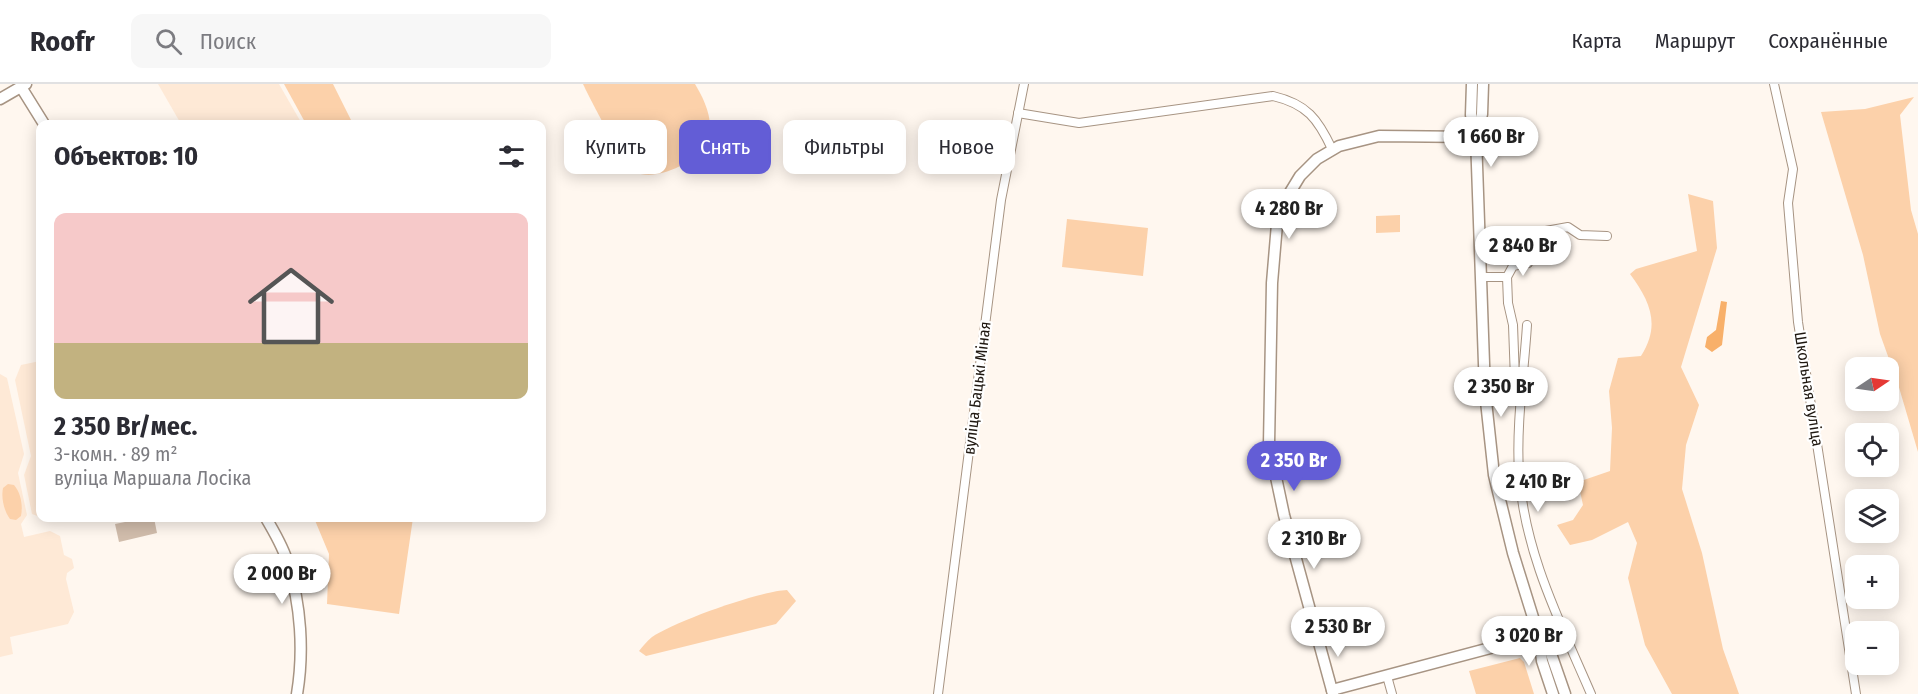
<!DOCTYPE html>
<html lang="ru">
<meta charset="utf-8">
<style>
:root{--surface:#fff;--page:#f7f7f7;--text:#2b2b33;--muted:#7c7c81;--line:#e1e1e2;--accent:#635dd6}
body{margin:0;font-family:"Fira Sans Condensed",sans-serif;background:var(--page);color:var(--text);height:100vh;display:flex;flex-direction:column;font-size:22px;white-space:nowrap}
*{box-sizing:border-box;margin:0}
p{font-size:20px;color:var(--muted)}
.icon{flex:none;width:33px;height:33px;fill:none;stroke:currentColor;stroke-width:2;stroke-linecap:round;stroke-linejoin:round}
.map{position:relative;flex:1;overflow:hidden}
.panel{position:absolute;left:36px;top:36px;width:510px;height:402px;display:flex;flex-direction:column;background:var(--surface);border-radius:12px;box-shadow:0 3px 15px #0003}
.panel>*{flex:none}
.banner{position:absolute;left:564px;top:36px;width:570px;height:54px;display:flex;gap:12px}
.needle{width:39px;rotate:77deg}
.buttons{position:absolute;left:1845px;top:273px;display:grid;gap:12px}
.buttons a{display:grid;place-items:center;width:54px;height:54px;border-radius:12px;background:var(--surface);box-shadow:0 3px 15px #0003;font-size:30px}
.price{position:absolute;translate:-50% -51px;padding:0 14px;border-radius:21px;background:#fff;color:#222;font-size:20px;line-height:39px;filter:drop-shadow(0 2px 3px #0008)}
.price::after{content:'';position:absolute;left:50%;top:36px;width:18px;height:14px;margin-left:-9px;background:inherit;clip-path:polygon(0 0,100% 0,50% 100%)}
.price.current{background:var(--accent);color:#fff}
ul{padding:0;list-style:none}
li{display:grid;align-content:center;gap:12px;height:318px;padding:0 18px}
li span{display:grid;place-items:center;height:186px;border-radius:12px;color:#555}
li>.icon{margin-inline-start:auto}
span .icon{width:108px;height:108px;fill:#fffc;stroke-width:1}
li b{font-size:26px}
h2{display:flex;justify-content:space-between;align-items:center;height:72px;padding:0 18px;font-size:26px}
.tag{padding:0 21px;border-radius:12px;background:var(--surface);box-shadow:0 3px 15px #0003;font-size:21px;line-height:54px}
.tag.current{background:var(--accent);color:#fff}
header{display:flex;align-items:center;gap:36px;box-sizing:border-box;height:84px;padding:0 30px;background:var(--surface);border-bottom:2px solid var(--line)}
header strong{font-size:28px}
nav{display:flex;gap:33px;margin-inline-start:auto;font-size:21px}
.search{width:420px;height:54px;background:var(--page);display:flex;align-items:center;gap:15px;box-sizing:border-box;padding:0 21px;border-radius:12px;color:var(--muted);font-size:22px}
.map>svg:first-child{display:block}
</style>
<header>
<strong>Roofr</strong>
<div class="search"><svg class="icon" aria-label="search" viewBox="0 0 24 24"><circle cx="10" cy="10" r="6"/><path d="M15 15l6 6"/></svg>Поиск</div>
<nav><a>Карта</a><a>Маршрут</a><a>Сохранённые</a></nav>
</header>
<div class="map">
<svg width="1918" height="610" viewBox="0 0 1918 610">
<rect width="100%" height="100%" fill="#fff7ef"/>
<g fill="#fee9d6">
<path d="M158 0H279L302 40H181Z"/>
<path d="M40 277V433L32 430 24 391 31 372 15 296 21 281Z"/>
<path d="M0 290 7 294 24 370 18 389 27 431 21 440 24 453 50 447 60 452 64 471 72 475 74 484 67 489 66 495 74 528 68 540 10 553 13 570 0 573Z"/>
</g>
<g fill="#fcd1aa">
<path d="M284 0H333L353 40H306Z"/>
<path d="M583 0H695C705 17 714 36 708 56 701 77 653 100 634 87 623 79 590 15 583 0Z"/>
<path d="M1914 13 1900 31 1911 126 1918 150V368L1898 300 1880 250 1863 171 1821 28 1865 25Z"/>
<path d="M1688 110 1713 117 1717 164 1681 283 1699 321 1686 361 1682 405 1702 469 1723 565 1739 610H1672L1645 561 1628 494 1637 459 1628 438 1592 456 1570 461 1557 441 1573 436 1583 421 1578 398 1610 387 1612 344 1609 307 1618 274 1641 272C1661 241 1650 217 1630 190L1636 185 1697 167Z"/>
<path d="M1400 131V148L1376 149V132Z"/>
<path d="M1067 135 1148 144 1143 192 1062 183Z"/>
<path d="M8 400 14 401C21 409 23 422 21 432L16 436 10 435C4 427 1 414 3 404Z"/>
<path d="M314 434H413L399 530 327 520 329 470Z"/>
<path d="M787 506 796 517 776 540 646 572 639 567C643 562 647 557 652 553 675 537 760 507 787 506Z"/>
<path d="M1520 574 1524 578 1534 610H1476L1469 587Z"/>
</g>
<path fill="#f8b06a" d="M1721 217 1727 218 1722 261 1712 268 1705 263 1707 253 1716 246Z"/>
<path fill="#d1bdac" d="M145 434H154L157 449 119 458 115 440Z"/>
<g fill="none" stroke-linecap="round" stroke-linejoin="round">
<g stroke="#a79483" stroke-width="10">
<g id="street">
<path d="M1774 0 1793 85 1788 119 1798 238 1856 610"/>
<path d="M1018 29 1079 39 1273 12C1307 20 1318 35 1332 65"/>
<path d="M1480 193H1507"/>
<path d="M1527 241C1524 288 1516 342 1519 388 1524 468 1560 538 1591 610"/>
<path d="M1522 309 1515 296 1513 241 1508 219 1507 193 1513 182 1528 179 1529 150 1568 143 1580 151 1607 152"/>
<path d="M1539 551 1561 544"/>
<path d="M1387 592 1392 610"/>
<path d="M938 610 1001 116 1024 0"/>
</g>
</g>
<g stroke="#a79483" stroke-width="13">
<g id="secondary">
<path d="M1472 0 1471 31 1476 53 1485 308 1494 391 1513 469 1536 543 1549 564 1565 610"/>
<path d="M21 3 44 40"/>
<path d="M0 15 26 0"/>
<path d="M1477 50 1482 30 1483 0"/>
<path d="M266 434C274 448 284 464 288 480 301 521 304 568 297 610"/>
<path d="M1539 551 1542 577 1553 610"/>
<path d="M1332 606 1539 551"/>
<path d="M1333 610 1284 431 1269 360 1272 199 1277 140 1286 115 1300 92 1317 75 1339 62 1379 52 1476 53"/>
</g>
</g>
<use href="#street" stroke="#fff" stroke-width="8"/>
<use href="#secondary" stroke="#fff" stroke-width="10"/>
</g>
<g text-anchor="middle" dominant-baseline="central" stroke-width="4.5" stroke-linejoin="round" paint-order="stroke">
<g font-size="16" fill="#1f1811" stroke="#fff">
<text transform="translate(977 304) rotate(-83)">вуліца Бацькі Міная</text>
<text transform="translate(1809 305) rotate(81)">Школьная вуліца</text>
</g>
</g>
</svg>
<div class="buttons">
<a><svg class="needle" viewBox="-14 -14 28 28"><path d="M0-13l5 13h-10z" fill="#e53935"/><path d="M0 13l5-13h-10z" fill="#7c7c81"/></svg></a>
<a><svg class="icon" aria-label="locate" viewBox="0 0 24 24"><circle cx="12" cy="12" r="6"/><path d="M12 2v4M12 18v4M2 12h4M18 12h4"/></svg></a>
<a><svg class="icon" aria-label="layers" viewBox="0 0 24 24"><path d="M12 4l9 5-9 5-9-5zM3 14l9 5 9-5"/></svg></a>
<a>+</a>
<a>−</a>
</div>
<b class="price" style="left:1491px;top:84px">1 660 Br</b>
<b class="price" style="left:1289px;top:156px">4 280 Br</b>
<b class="price" style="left:1523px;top:193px">2 840 Br</b>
<b class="price" style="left:1501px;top:334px">2 350 Br</b>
<b class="price current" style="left:1294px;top:408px">2 350 Br</b>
<b class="price" style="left:1538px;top:429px">2 410 Br</b>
<b class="price" style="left:1314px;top:486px">2 310 Br</b>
<b class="price" style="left:282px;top:521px">2 000 Br</b>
<b class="price" style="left:1338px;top:574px">2 530 Br</b>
<b class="price" style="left:1529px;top:583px">3 020 Br</b>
<div class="banner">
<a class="tag">Купить</a>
<a class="tag current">Снять</a>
<a class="tag">Фильтры</a>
<a class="tag">Новое</a>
</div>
<section class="panel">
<h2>Объектов: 10<svg class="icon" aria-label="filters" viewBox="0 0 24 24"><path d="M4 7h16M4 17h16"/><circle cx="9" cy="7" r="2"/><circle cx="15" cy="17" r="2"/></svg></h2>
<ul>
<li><span style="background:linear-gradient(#f6c9c9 70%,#c2b280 0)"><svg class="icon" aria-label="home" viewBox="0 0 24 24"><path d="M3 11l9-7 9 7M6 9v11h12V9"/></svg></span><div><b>2 350 Br/мес.</b><p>3-комн. · 89 m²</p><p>вуліца Маршала Лосіка</p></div></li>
</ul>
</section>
</div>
